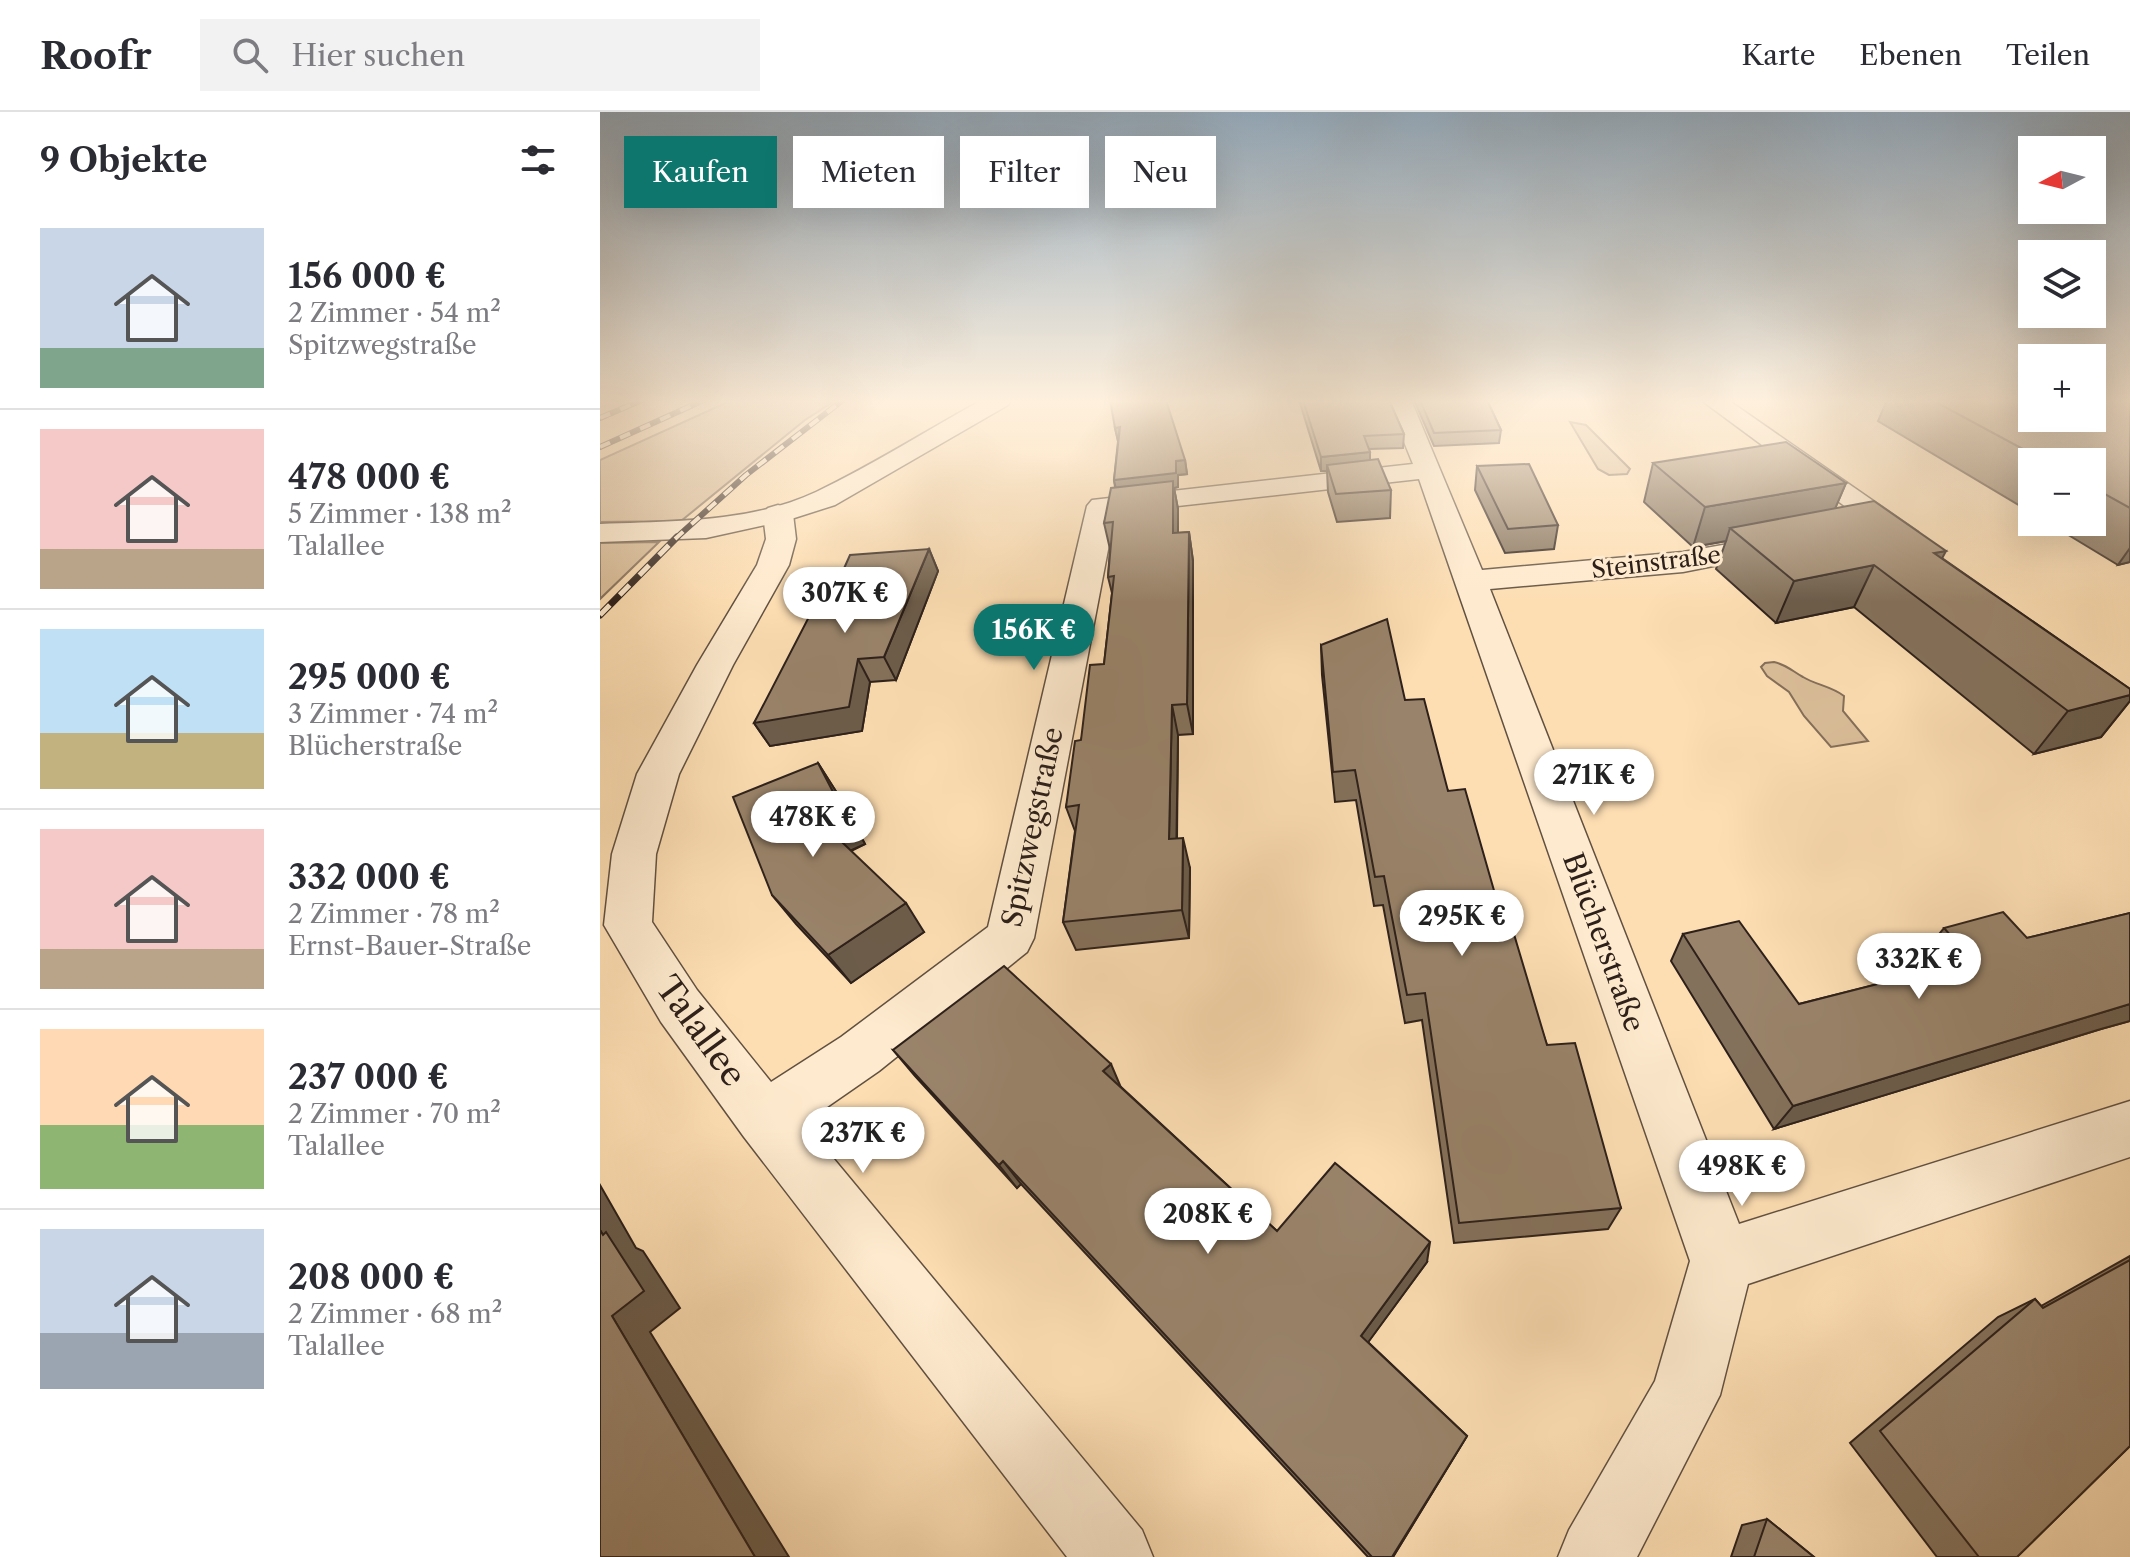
<!DOCTYPE html>
<html lang="de">
<meta charset="utf-8">
<style>
:root{--surface:#fff;--page:#f2f2f3;--text:#2b2b33;--muted:#7c7c81;--line:#e1e1e2;--accent:#0f766e}
body{margin:0;font-family:"Libre Caslon Text",serif;background:var(--page);color:var(--text);height:100vh;display:flex;flex-direction:column;font-size:30px;white-space:nowrap}
*{box-sizing:border-box;margin:0}
p{font-size:26px;color:var(--muted)}
.icon{flex:none;width:44px;height:44px;fill:none;stroke:currentColor;stroke-width:2;stroke-linecap:round;stroke-linejoin:round}
.map{position:relative;flex:1;overflow:hidden}
.panel{display:flex;flex-direction:column;background:var(--surface);width:600px}
.panel>*{flex:none}
.top-card{position:absolute;left:24px;top:24px;width:760px;height:72px;display:flex;gap:16px}
.needle{width:52px;rotate:263deg}
.tools{position:absolute;left:1418px;top:24px;display:grid;gap:16px}
.tools a{display:grid;place-items:center;width:88px;height:88px;border-radius:0px;background:var(--surface);box-shadow:0 8px 32px #0002;font-size:40px}
.price{position:absolute;translate:-50% -68px;padding:0 18px;border-radius:28px;background:#fff;color:#222;font-size:26px;line-height:52px;filter:drop-shadow(0 2px 4px #0008)}
.price::after{content:'';position:absolute;left:50%;top:48px;width:24px;height:18px;margin-left:-12px;background:inherit;clip-path:polygon(0 0,100% 0,50% 100%)}
.price.current{background:var(--accent);color:#fff}
ul{padding:0;list-style:none}
li{display:flex;align-items:center;gap:24px;height:200px;padding:0 40px}
li+li{border-top:2px solid var(--line)}
li span{display:grid;place-items:center;flex:none;width:224px;height:160px;border-radius:0px;color:#555}
li>.icon{margin-inline-start:auto}
span .icon{width:96px;height:96px;fill:#fffc;stroke-width:1}
li b{font-size:34px}
h2{display:flex;justify-content:space-between;align-items:center;height:96px;padding:0 40px;font-size:34px}
.tag{padding:0 28px;border-radius:0px;background:var(--surface);box-shadow:0 8px 32px #0002;font-size:28px;line-height:72px}
.tag.current{background:var(--accent);color:#fff}
header{display:flex;align-items:center;gap:48px;box-sizing:border-box;height:112px;padding:0 40px;background:var(--surface);border-bottom:2px solid var(--line)}
header strong{font-size:38px}
nav{display:flex;gap:44px;margin-inline-start:auto;font-size:28px}
.search{width:560px;height:72px;background:var(--page);display:flex;align-items:center;gap:20px;box-sizing:border-box;padding:0 28px;border-radius:0px;color:var(--muted);font-size:30px}
main{display:flex;flex:1;min-height:0}
.map>svg:first-child{display:block}
</style>
<header>
<strong>Roofr</strong>
<div class="search"><svg class="icon" aria-label="search" viewBox="0 0 24 24"><circle cx="10" cy="10" r="6"/><path d="M15 15l6 6"/></svg>Hier suchen</div>
<nav><a>Karte</a><a>Ebenen</a><a>Teilen</a></nav>
</header>
<main>
<section class="panel">
<h2>9 Objekte<svg class="icon" aria-label="filters" viewBox="0 0 24 24"><path d="M4 7h16M4 17h16"/><circle cx="9" cy="7" r="2"/><circle cx="15" cy="17" r="2"/></svg></h2>
<ul>
<li><span style="background:linear-gradient(#c9d6e8 75%,#7fa58c 0)"><svg class="icon" aria-label="home" viewBox="0 0 24 24"><path d="M3 11l9-7 9 7M6 9v11h12V9"/></svg></span><div><b>156 000 €</b><p>2 Zimmer · 54 m²</p><p>Spitzwegstraße</p></div></li>
<li><span style="background:linear-gradient(#f6c9c9 75%,#b9a48a 0)"><svg class="icon" aria-label="home" viewBox="0 0 24 24"><path d="M3 11l9-7 9 7M6 9v11h12V9"/></svg></span><div><b>478 000 €</b><p>5 Zimmer · 138 m²</p><p>Talallee</p></div></li>
<li><span style="background:linear-gradient(#bfe0f5 65%,#c2b280 0)"><svg class="icon" aria-label="home" viewBox="0 0 24 24"><path d="M3 11l9-7 9 7M6 9v11h12V9"/></svg></span><div><b>295 000 €</b><p>3 Zimmer · 74 m²</p><p>Blücherstraße</p></div></li>
<li><span style="background:linear-gradient(#f6c9c9 75%,#b9a48a 0)"><svg class="icon" aria-label="home" viewBox="0 0 24 24"><path d="M3 11l9-7 9 7M6 9v11h12V9"/></svg></span><div><b>332 000 €</b><p>2 Zimmer · 78 m²</p><p>Ernst-Bauer-Straße</p></div></li>
<li><span style="background:linear-gradient(#ffd9b3 60%,#8fb573 0)"><svg class="icon" aria-label="home" viewBox="0 0 24 24"><path d="M3 11l9-7 9 7M6 9v11h12V9"/></svg></span><div><b>237 000 €</b><p>2 Zimmer · 70 m²</p><p>Talallee</p></div></li>
<li><span style="background:linear-gradient(#c9d6e8 65%,#9aa5b1 0)"><svg class="icon" aria-label="home" viewBox="0 0 24 24"><path d="M3 11l9-7 9 7M6 9v11h12V9"/></svg></span><div><b>208 000 €</b><p>2 Zimmer · 68 m²</p><p>Talallee</p></div></li>
</ul>
</section>
<div class="map">
<svg width="1530" height="1445" viewBox="0 0 1530 1445">
<rect width="100%" height="100%" fill="#fddeb3"/>
<filter id="stains"><feTurbulence type="fractalNoise" baseFrequency=".0025" numOctaves="4"/><feColorMatrix values="0 0 0 0 .2 0 0 0 0 .09 0 0 0 0 .02 0 0 0 .5 -.17"/></filter>
<radialGradient id="worn" r=".72"><stop offset=".6" stop-color="#630" stop-opacity="0"/><stop offset="1" stop-color="#630" stop-opacity=".3"/></radialGradient>
<g fill="#dabe99" stroke="#846f5a" stroke-width="2">
<path d="M132 288H236L205 308 81 409 0 410V348Z"/>
<path d="M970 310 986 313 1030 357 1027 362 1009 363 998 357Z"/>
<path d="M59 430 0 487V431Z"/>
<path d="M1174 550C1187 553 1192 559 1203 565 1216 573 1231 574 1244 584L1243 599 1268 629 1231 635 1204 604 1189 580 1167 564 1161 555 1165 551Z"/>
</g>
<g fill="none" stroke-linecap="round" stroke-linejoin="round">
<g stroke="#615040" stroke-width="3">
<g id="minor">
<path d="M787 288H811L882 458 1083 440 1179 423 1190 425 1194 432 1190 439 1179 441 1083 460 890 477 1139 1112 1530 989V1045L1148 1172 1120 1283 1037 1445H958L969 1418 1055 1269 1090 1149 819 367 515 401 434 826 427 840 279 959 204 1011 542 1418 553 1445H467L144 1025 61 910 4 813 12 742 37 662 97 553 157 453 166 427 163 402 168 396 178 393 188 396 193 402 196 427 189 453 133 553 79 662 56 742 52 810 97 878 171 970 241 925 388 815 487 394 492 388 813 352Z"/>
<path d="M1101 288H1128L1318 420 1322 426 1318 432 1307 435 1296 432Z"/>
</g>
</g>
<g stroke="#615040" stroke-width="3">
<path id="tertiary" d="M382 288H411L408 293 235 393 188 408 106 426 0 430V412C71 409 150 411 216 380 273 353 327 318 382 288Z"/>
</g>
<use href="#minor" fill="#feeace" fill-rule="evenodd"/>
<use href="#tertiary" fill="#feeace" fill-rule="evenodd"/>
<g stroke="#2d201a" stroke-width="6">
<g id="rail-far1">
<path d="M0 306 42 288"/>
<path d="M0 335 104 288"/>
<path d="M75 427 146 363 243 288"/>
</g>
</g>
<g stroke="#2d201a" stroke-width="7">
<path id="rail" d="M0 503 77 425"/>
</g>
<use href="#rail-far1" stroke="#feeace" stroke-width="4" stroke-dasharray="11" stroke-linecap="butt"/>
<use href="#rail" stroke="#feeace" stroke-width="5" stroke-dasharray="14" stroke-linecap="butt"/>
</g>
<g fill="#84715b" stroke="#2d201a" stroke-width="2">
<path d="M699 288H789L804 322 803 336 769 337 770 348 791 378 790 406 737 410 728 380 727 359H721Z"/>
<path d="M814 288H887L901 318 899 331 834 334Z"/>
<path d="M1287 288H1530V450L1518 453 1447 410H1492V350H1432V401L1278 309Z"/>
<path d="M515 316 585 348 587 362 578 363V375L574 376 578 397V421L589 420 593 449V622L578 623 577 727 590 756 589 826 476 838 463 810 475 719 466 695 481 628 504 552 512 481 508 465 510 437 504 411 515 375 514 368 518 329Z"/>
<path d="M1053 351 1246 371 1235 396 1342 446 1530 577V589L1501 625 1434 642 1254 495 1176 511 1116 457 1126 429 1093 435 1044 390Z"/>
<path d="M877 354 958 413 954 437 905 441 875 378Z"/>
<path d="M329 437 338 459 296 568 270 570 262 619 170 634 154 611 225 499Z"/>
<path d="M721 533 805 588 848 679 895 782 947 933 1021 1096 1008 1117 854 1131 822 908 805 911 783 793 774 794 756 688 735 690 722 563Z"/>
<path d="M218 651 237 681 265 732 251 739 324 820 251 871 196 812 172 783Z"/>
<path d="M1530 801V909L1501 917 1174 1017 1071 849 1083 822 1199 892 1334 858 1322 843 1344 816 1427 826Z"/>
<path d="M293 938 521 975 677 1119 827 1150 768 1230 867 1324 793 1445H768L421 1072 417 1076 315 964Z"/>
<path d="M1530 1144V1334L1417 1445H1337L1250 1331 1398 1205 1435 1187 1441 1194Z"/>
<path d="M1167 1407 1214 1445H1131L1142 1413Z"/>
</g>
<g fill="#6b5c4a" stroke="#2d201a" stroke-width="2">
<path d="M520 315 518 329 515 316Z"/>
<path d="M770 340V354L727 353V359H721V345Z"/>
<path d="M585 348 587 362 578 363V375L574 376 578 397V450L573 421 517 382 514 368 576 349Z"/>
<path d="M1246 371 1229 411 1130 416 1126 429 1093 435 1105 395Z"/>
<path d="M589 420 593 449V622L587 592Z"/>
<path d="M1530 436V450L1518 453Z"/>
<path d="M329 437 338 459 296 568 284 545Z"/>
<path d="M1346 439 1324 480 1334 441Z"/>
<path d="M1274 453 1254 495 1176 511 1194 469Z"/>
<path d="M258 547 270 570 262 619 170 634 154 611Z"/>
<path d="M1530 583V589L1501 625 1434 642 1468 599Z"/>
<path d="M572 593 578 623 576 757 569 727Z"/>
<path d="M218 651 237 681 265 732 243 742 223 712Z"/>
<path d="M583 726 590 756 589 826 582 798Z"/>
<path d="M306 791 324 820 251 871 228 843Z"/>
<path d="M1530 892V909L1501 917 1174 1017 1193 994Z"/>
<path d="M511 952 522 978 503 959Z"/>
<path d="M403 1049 421 1072 417 1076 399 1053Z"/>
<path d="M0 1073 36 1136 43 1139 80 1196 50 1220 189 1445H155L12 1204 3 1123 0 1118Z"/>
<path d="M830 1130 827 1150 761 1240V1224Z"/>
<path d="M867 1324 793 1445H792Z"/>
</g>
<g fill="#99836a" stroke="#2d201a" stroke-width="2">
<path d="M510 288H566L585 348 576 349V361L514 368 520 315 515 316Z"/>
<path d="M703 288H789L804 322 764 324 770 340 721 345Z"/>
<path d="M820 288H887L901 318 834 321Z"/>
<path d="M1332 288H1432V306H1492V288H1530V396L1492 375V350H1447Z"/>
<path d="M1186 330 1246 371 1105 395 1053 351Z"/>
<path d="M778 347 791 378 736 382 727 353Z"/>
<path d="M929 352 958 413 908 417 877 354Z"/>
<path d="M573 369V421L589 420 587 592 572 593 569 727 583 726 582 798 463 810 479 693 466 695 475 629 481 628 490 553 504 552 514 464 508 465 513 410 504 411 511 376Z"/>
<path d="M1274 389 1346 439 1334 441 1530 577V583L1468 599 1274 453 1194 469 1130 416Z"/>
<path d="M329 437 284 545 258 547 249 595 154 611 212 499H225L250 443Z"/>
<path d="M787 507 805 588 824 587 848 679 865 677 895 782H902L947 933 975 931 1021 1096 859 1111 825 881 807 883 784 764 775 765 755 658 733 660 721 533Z"/>
<path d="M218 651 245 703 223 712 306 791 228 843 172 783 133 685Z"/>
<path d="M1403 800 1427 826 1530 801V892L1193 994 1083 822 1139 809 1199 892 1372 848 1344 816Z"/>
<path d="M404 854 511 952 503 959 677 1119 735 1051 830 1130 761 1224 867 1324 792 1445H772L403 1049 399 1053 293 938Z"/>
<path d="M0 1118 3 1123 6 1120 44 1179 12 1204 155 1445H0Z"/>
<path d="M1530 1148V1334L1417 1445H1379L1280 1319 1435 1187 1443 1196Z"/>
<path d="M1167 1407 1214 1445H1154Z"/>
</g>
<linearGradient id="sky" x2="0" y2="1"><stop stop-color="#94abbe"/><stop offset="0.59" stop-color="#fef0dd"/><stop offset="1" stop-color="#fef0dd" stop-opacity="0"/></linearGradient>
<rect width="1530" height="490" fill="url(#sky)"/>
<g text-anchor="middle" dominant-baseline="central" stroke-width="6" stroke-linejoin="round" paint-order="stroke">
<g font-size="24" fill="#2d201a" stroke="#feeace">
<text transform="translate(1056 450) rotate(-7)">Steinstraße</text>
</g>
<g font-size="28" fill="#2d201a" stroke="#feeace">
<text transform="translate(432 715) rotate(-78)">Spitzwegstraße</text>
<text transform="translate(1004 830) rotate(70)">Blücherstraße</text>
</g>
<g font-size="34" fill="#2d201a" stroke="#feeace">
<text transform="translate(101 919) rotate(54)">Talallee</text>
</g>
</g>
<rect width="100%" height="100%" filter="url(#stains)"/>
<rect width="100%" height="100%" fill="url(#worn)"/>
</svg>
<div class="tools">
<a><svg class="needle" viewBox="-14 -14 28 28"><path d="M0-13l5 13h-10z" fill="#e53935"/><path d="M0 13l5-13h-10z" fill="#7c7c81"/></svg></a>
<a><svg class="icon" aria-label="layers" viewBox="0 0 24 24"><path d="M12 4l9 5-9 5-9-5zM3 14l9 5 9-5"/></svg></a>
<a>+</a>
<a>−</a>
</div>
<b class="price" style="left:245px;top:523px">307K €</b>
<b class="price current" style="left:434px;top:560px">156K €</b>
<b class="price" style="left:994px;top:705px">271K €</b>
<b class="price" style="left:213px;top:747px">478K €</b>
<b class="price" style="left:862px;top:846px">295K €</b>
<b class="price" style="left:1319px;top:889px">332K €</b>
<b class="price" style="left:263px;top:1063px">237K €</b>
<b class="price" style="left:1142px;top:1096px">498K €</b>
<b class="price" style="left:608px;top:1144px">208K €</b>
<div class="top-card">
<a class="tag current">Kaufen</a>
<a class="tag">Mieten</a>
<a class="tag">Filter</a>
<a class="tag">Neu</a>
</div>
</div>
</main>
